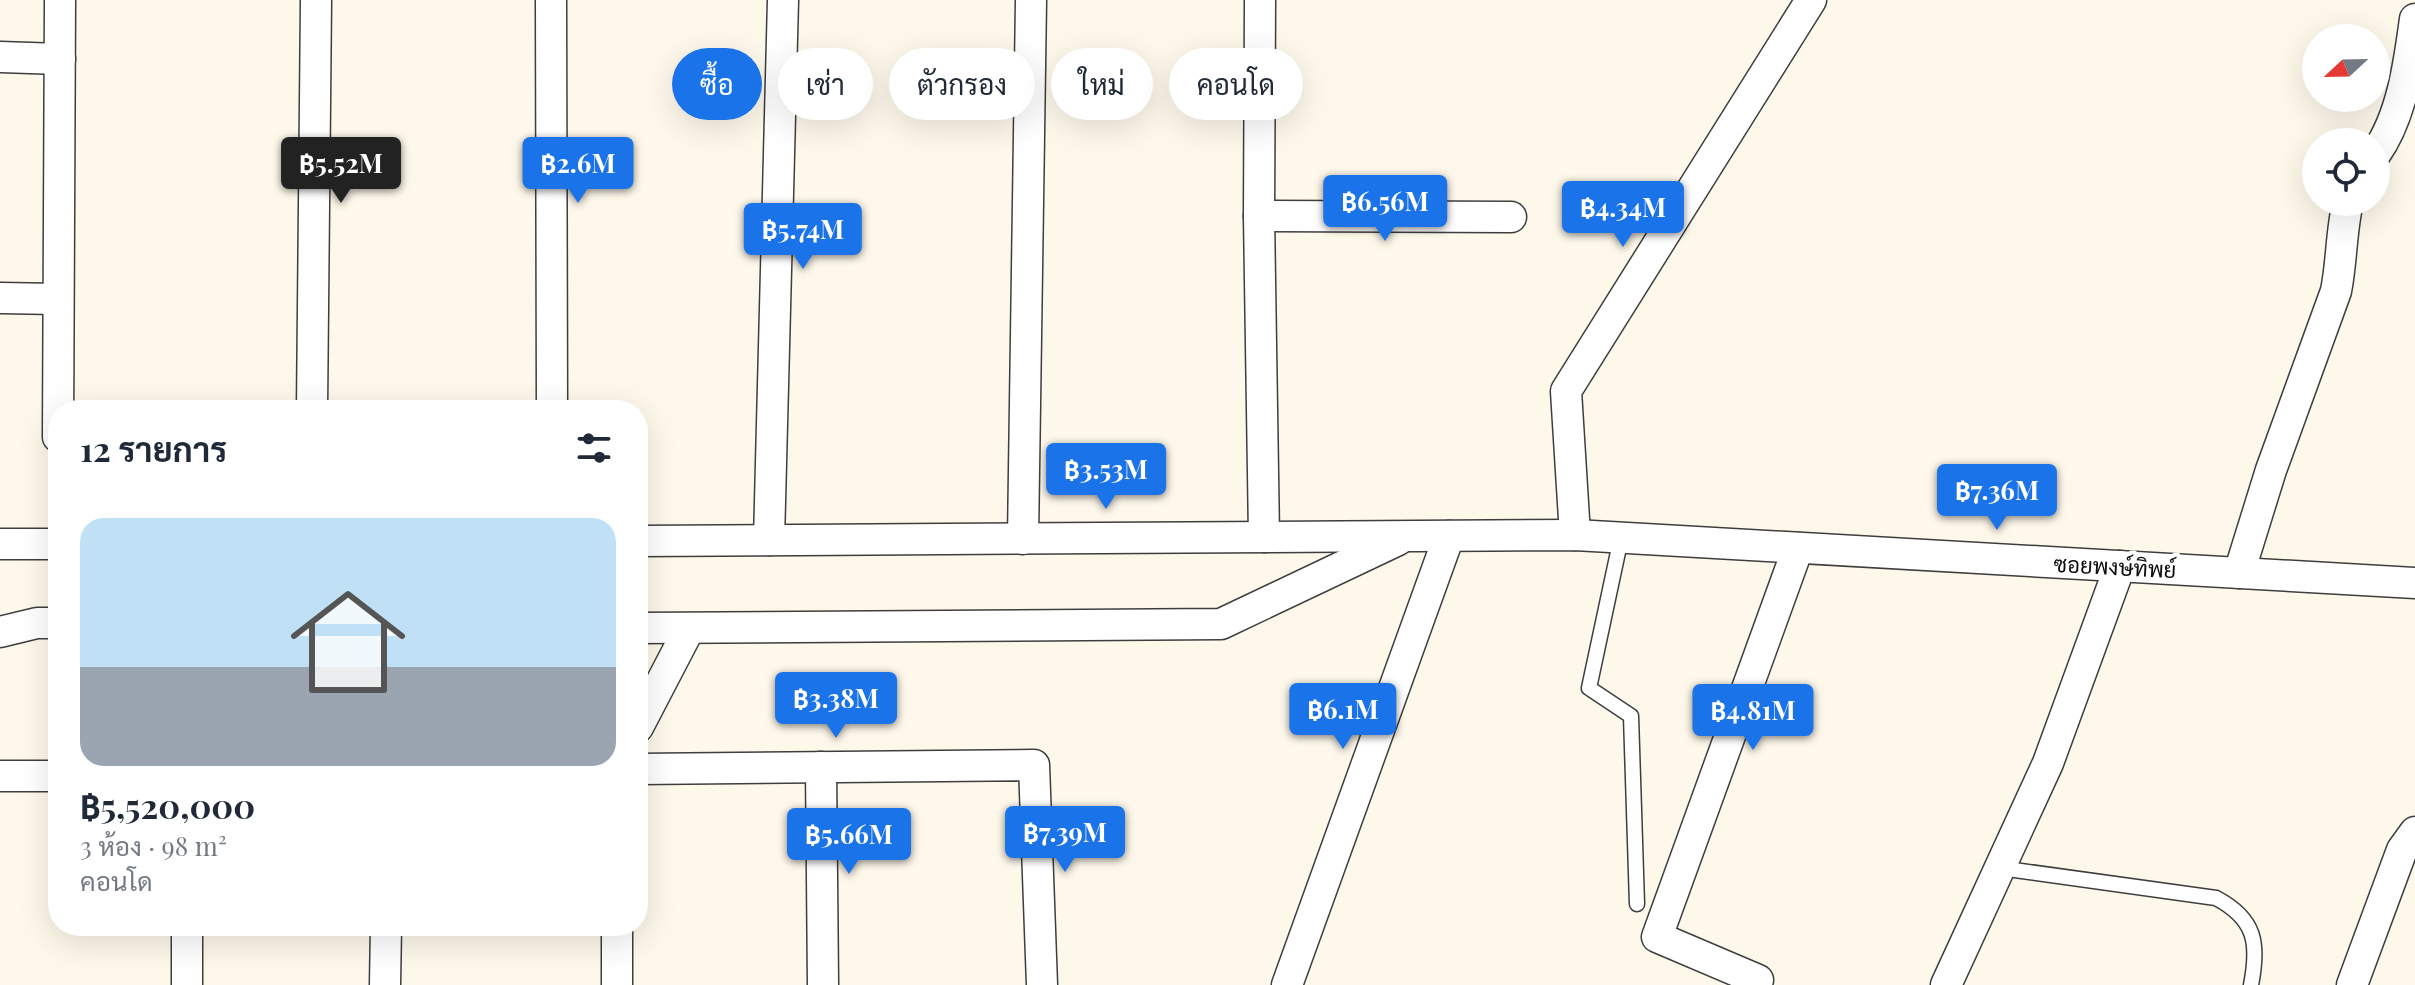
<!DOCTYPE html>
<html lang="th">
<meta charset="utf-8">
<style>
:root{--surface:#fff;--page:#f2f2f3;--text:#1f2937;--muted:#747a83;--accent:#1a73e8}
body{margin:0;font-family:"Playfair Display",Sarabun,serif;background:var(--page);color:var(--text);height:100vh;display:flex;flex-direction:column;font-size:30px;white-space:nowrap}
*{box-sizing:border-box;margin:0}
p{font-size:26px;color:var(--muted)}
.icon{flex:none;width:44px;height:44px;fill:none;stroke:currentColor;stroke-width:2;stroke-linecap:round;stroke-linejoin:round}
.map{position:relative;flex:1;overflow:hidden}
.details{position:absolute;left:48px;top:400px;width:600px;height:536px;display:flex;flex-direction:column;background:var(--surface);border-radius:32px;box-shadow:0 8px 32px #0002}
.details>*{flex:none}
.banner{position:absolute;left:672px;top:48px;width:760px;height:72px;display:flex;gap:16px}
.needle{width:52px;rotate:248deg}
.tools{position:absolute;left:2302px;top:24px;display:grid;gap:16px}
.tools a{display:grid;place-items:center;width:88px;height:88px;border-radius:50%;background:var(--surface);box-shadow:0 8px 32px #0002;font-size:40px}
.price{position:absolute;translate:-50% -68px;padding:0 18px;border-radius:8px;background:var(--accent);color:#fff;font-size:26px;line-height:52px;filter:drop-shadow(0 2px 4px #0008)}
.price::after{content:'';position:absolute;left:50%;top:48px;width:24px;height:18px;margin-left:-12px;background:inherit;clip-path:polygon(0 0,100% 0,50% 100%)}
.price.current{background:#222;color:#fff}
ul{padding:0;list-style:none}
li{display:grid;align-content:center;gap:16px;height:424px;padding:0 32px}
li span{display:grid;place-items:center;height:248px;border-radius:24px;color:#555}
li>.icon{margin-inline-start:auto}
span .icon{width:144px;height:144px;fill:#fffc;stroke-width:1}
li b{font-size:34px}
h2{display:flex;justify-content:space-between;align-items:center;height:96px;padding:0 32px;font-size:34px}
.tag{padding:0 28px;border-radius:36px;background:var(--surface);box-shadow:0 8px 32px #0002;font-size:28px;line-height:72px}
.tag.current{background:var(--accent);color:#fff}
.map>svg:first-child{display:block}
</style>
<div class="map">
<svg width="2415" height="985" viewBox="0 0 2415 985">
<rect width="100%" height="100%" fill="#fef8eb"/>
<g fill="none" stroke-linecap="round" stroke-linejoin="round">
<g stroke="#3e3e3e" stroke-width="17">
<g id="lane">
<path d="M1621 538 1589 688 1631 716 1637 904"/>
<path d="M2000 868 2216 898C2256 919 2259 944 2251 985"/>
</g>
</g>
<g stroke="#3e3e3e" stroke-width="33">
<g id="street">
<path d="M551 0 552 410"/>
<path d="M1260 0 1259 216 1264 537"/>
<path d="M0 57 60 59"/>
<path d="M2376 153C2402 116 2409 64 2415 19"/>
<path d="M1259 216 1511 217"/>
<path d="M0 298 58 299"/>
<path d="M312 410 316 0"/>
<path d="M58 437 60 0"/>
<path d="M1575 535 1566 391 1811 0"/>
<path d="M1023 539 1031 0"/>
<path d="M769 540 783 0"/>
<path d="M638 541 1575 535 2415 583"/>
<path d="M0 544H58"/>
<path d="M2239 573 2271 470 2336 291C2342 261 2341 231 2348 202"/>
<path d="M638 628 1221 624 1398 540"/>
<path d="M0 632 37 623H58"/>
<path d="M638 727 689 629"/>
<path d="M821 767 823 985"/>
<path d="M638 769 1034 765 1042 985"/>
<path d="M0 776H58"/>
<path d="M187 926V985"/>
<path d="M617 926V985"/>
<path d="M1758 980 1657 937 1798 548"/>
<path d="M385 985 386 926"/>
<path d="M1287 985 1449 536"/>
<path d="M1946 985 2048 763 2120 566"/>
<path d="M2352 985 2402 850 2415 832"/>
</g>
</g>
<use href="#lane" stroke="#fff" stroke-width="14"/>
<use href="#street" stroke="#fff" stroke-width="30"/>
</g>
<g text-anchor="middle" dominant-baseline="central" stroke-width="8" stroke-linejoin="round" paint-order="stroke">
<g font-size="22" fill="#0b0b0b" stroke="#fff">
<text transform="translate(2115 566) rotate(3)">ซอยพงษ์ทิพย์</text>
</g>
</g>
</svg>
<div class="tools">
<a><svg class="needle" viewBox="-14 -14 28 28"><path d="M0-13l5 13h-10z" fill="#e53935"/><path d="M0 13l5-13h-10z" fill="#747a83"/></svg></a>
<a><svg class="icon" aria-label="locate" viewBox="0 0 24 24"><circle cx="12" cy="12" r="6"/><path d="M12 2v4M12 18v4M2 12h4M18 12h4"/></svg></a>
</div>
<b class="price current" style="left:341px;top:205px">฿5.52M</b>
<b class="price" style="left:578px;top:205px">฿2.6M</b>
<b class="price" style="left:1385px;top:243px">฿6.56M</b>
<b class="price" style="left:1623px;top:249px">฿4.34M</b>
<b class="price" style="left:803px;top:271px">฿5.74M</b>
<b class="price" style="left:1106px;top:511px">฿3.53M</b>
<b class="price" style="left:1997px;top:532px">฿7.36M</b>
<b class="price" style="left:836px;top:740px">฿3.38M</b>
<b class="price" style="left:1343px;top:751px">฿6.1M</b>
<b class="price" style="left:1753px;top:752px">฿4.81M</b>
<b class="price" style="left:1065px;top:874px">฿7.39M</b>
<b class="price" style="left:849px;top:876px">฿5.66M</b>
<div class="banner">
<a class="tag current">ซื้อ</a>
<a class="tag">เช่า</a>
<a class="tag">ตัวกรอง</a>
<a class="tag">ใหม่</a>
<a class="tag">คอนโด</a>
</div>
<section class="details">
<h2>12 รายการ<svg class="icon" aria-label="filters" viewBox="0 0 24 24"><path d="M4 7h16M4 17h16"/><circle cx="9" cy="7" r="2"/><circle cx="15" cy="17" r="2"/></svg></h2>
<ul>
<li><span style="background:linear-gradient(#bfe0f5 60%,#9aa5b1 0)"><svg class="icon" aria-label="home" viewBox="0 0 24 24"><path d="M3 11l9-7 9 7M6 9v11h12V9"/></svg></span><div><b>฿5,520,000</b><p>3 ห้อง · 98 m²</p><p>คอนโด</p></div></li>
</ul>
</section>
</div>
